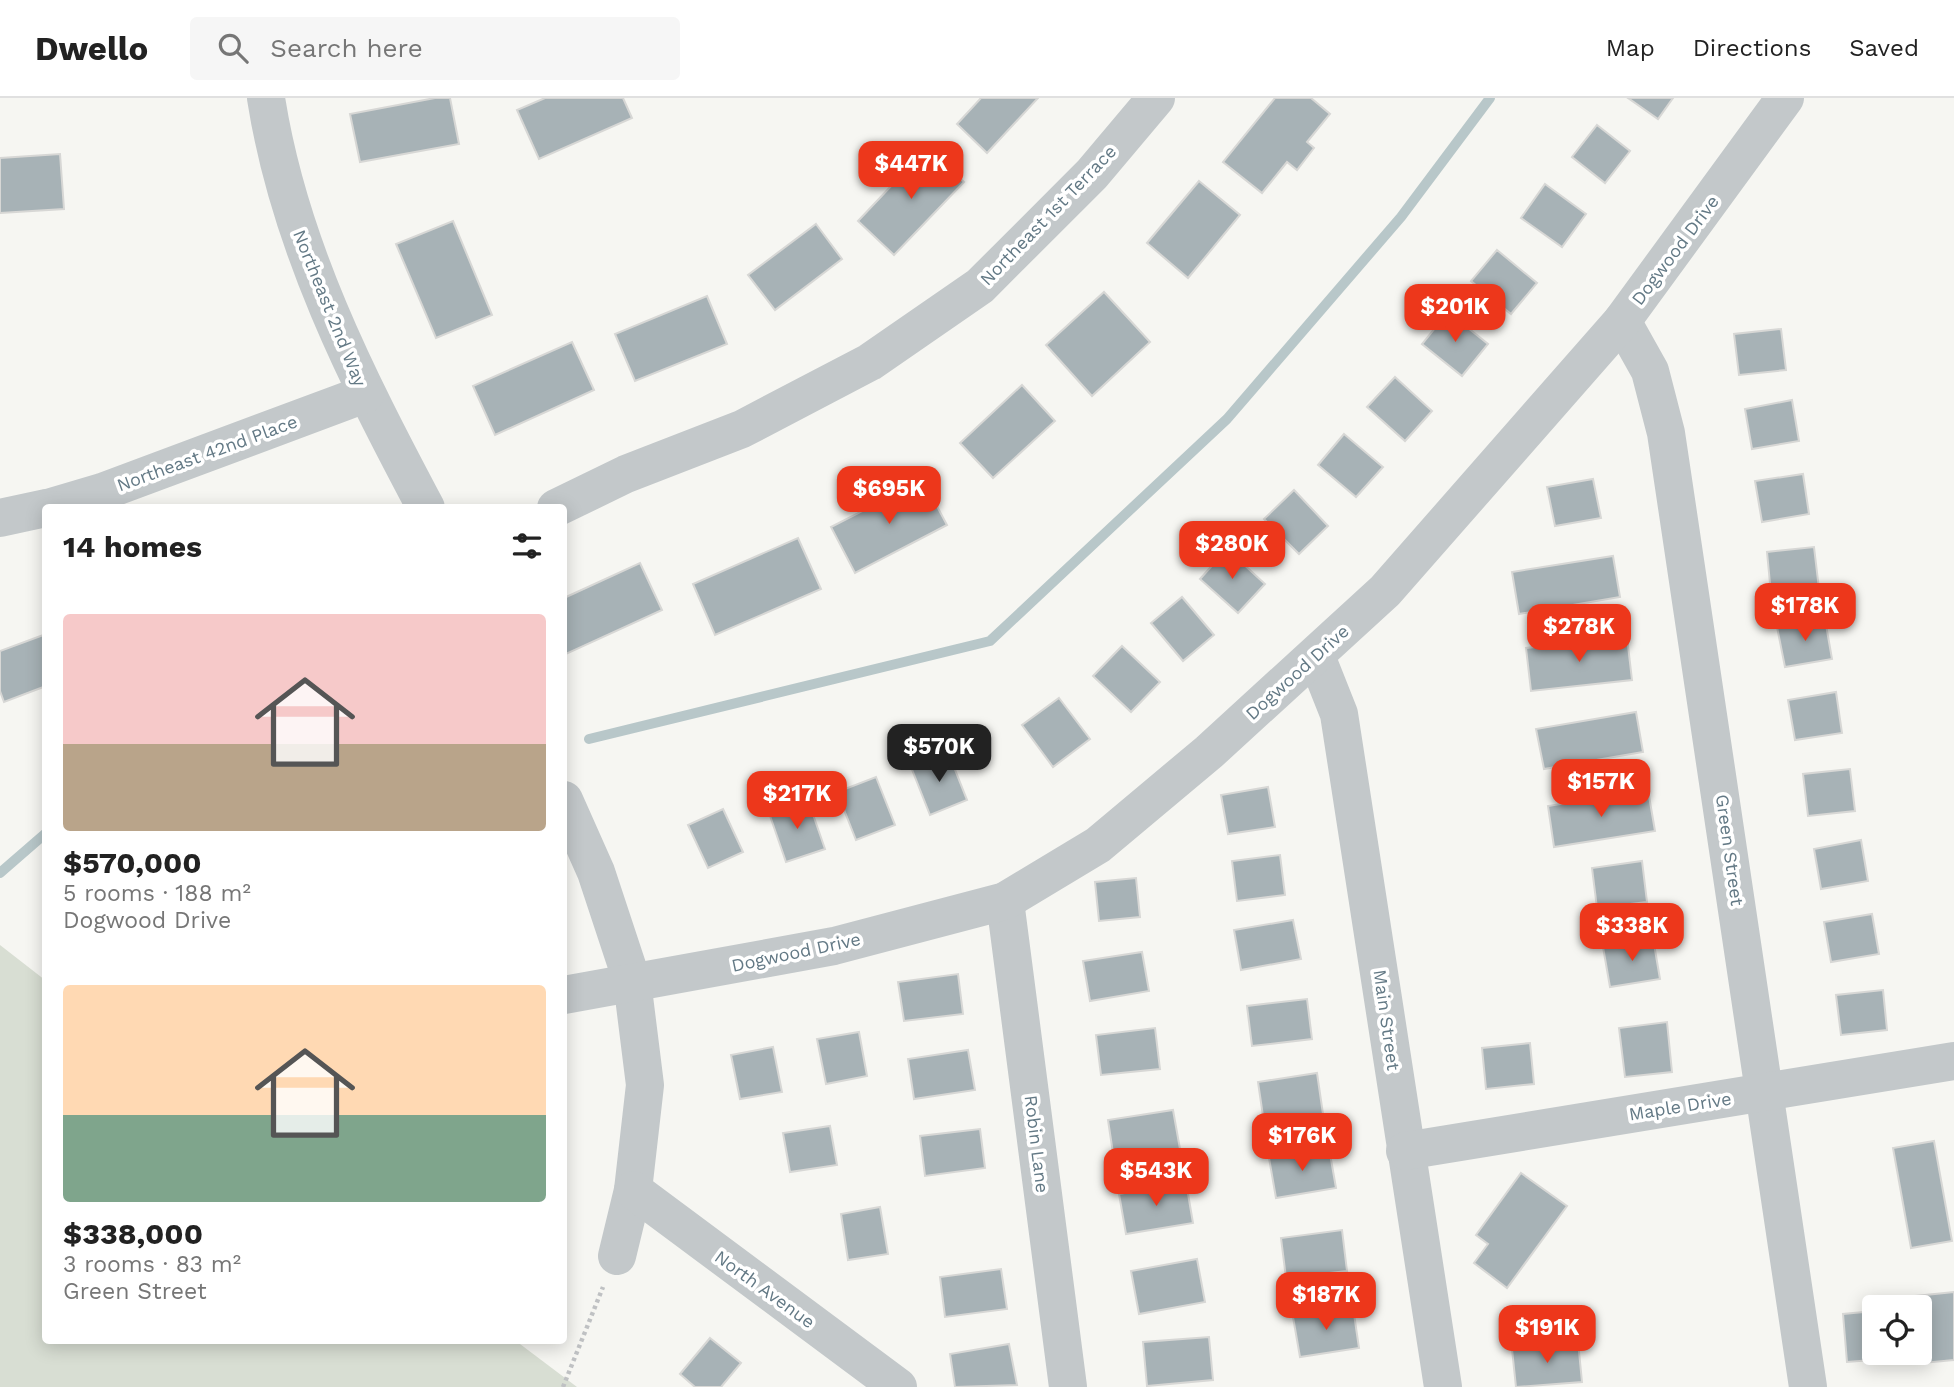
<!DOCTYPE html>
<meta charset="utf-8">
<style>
:root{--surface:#fff;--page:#f6f6f6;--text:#222;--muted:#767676;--line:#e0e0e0;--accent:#ed371b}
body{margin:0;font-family:"Work Sans",sans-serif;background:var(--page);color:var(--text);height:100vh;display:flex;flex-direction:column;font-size:26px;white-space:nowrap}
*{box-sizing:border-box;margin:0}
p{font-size:23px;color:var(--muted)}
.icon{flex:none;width:38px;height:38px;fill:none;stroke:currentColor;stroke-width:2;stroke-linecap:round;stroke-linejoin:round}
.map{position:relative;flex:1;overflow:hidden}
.panel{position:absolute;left:42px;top:406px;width:525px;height:840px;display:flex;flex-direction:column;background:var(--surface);border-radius:7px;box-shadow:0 4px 18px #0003}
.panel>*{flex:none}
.controls{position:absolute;left:1862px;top:1197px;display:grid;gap:14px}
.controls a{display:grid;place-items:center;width:70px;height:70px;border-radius:7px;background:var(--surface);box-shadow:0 4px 18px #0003;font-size:35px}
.price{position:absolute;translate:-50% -60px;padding:0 16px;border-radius:14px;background:var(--accent);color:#fff;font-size:23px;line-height:46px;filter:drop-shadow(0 2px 4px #0008)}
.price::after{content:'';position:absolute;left:50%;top:42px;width:21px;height:16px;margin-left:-10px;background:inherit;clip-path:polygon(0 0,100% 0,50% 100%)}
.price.selected{background:#222;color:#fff}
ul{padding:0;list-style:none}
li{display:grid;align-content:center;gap:14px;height:371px;padding:0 21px}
li span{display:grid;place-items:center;height:217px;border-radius:7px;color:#555}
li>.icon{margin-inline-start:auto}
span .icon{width:126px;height:126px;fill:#fffc;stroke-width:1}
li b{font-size:30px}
h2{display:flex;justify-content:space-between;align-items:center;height:84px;padding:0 21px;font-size:30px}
header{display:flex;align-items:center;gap:42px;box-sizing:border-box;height:98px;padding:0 35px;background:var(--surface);border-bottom:2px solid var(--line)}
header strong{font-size:33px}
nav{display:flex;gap:38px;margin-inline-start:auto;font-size:24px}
.search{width:490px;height:63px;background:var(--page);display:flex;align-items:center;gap:18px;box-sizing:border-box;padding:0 24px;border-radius:7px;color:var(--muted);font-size:26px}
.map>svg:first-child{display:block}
</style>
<header>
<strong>Dwello</strong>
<div class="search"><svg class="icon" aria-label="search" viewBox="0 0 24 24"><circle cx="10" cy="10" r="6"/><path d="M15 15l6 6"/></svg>Search here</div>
<nav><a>Map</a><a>Directions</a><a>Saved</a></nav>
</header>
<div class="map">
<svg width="1954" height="1289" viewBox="0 0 1954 1289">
<rect width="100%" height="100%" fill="#f6f6f2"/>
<path fill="#d8ded3" d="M0 847 45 882 46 1242 516 1243 577 1289H0Z"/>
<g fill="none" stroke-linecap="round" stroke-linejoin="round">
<g stroke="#b8c7c9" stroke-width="10">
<path d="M589 641 990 543 1227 321 1401 119 1490 0"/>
<path d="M0 775 46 735"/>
</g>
</g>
<g fill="#a7b2b6" stroke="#d7d7d5" stroke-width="2">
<path d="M435 0H450L459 46 360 64 350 16Z"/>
<path d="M545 0H623L632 20 539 61 517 12Z"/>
<path d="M981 0H1038L987 55 957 26Z"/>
<path d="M1275 0H1311L1330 16 1307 44 1314 50 1297 72 1287 64 1262 95 1223 64Z"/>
<path d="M1628 0H1673L1658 21Z"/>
<path d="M1597 27 1630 53 1605 85 1572 59Z"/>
<path d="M928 49 964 84 894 157 858 123Z"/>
<path d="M60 56 64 111 0 115V60Z"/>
<path d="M1199 83 1240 117 1188 180 1147 145Z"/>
<path d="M1545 86 1586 116 1562 149 1521 120Z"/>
<path d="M453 123 492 217 436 240 396 146Z"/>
<path d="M816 126 842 161 775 212 748 177Z"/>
<path d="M1497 152 1537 185 1511 216 1471 183Z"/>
<path d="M1104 194 1150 244 1092 298 1046 247Z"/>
<path d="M707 198 727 246 635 283 615 236Z"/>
<path d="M1448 214 1488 246 1462 278 1422 246Z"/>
<path d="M1781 231 1786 272 1739 277 1734 236Z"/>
<path d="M572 244 594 292 495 337 473 288Z"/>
<path d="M1395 279 1432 313 1405 343 1367 309Z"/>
<path d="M1022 287 1055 323 993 380 960 345Z"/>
<path d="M1792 302 1799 343 1752 351 1745 311Z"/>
<path d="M1344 336 1383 369 1356 399 1318 367Z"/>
<path d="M1803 376 1809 416 1762 424 1755 383Z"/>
<path d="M1593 381 1601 420 1555 428 1547 389Z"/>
<path d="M923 382 947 427 855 475 831 429Z"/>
<path d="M1294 392 1328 428 1299 456 1264 421Z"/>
<path d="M798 440 821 491 715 537 693 486Z"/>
<path d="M1814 449 1819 491 1771 496 1767 454Z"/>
<path d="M1227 451 1265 486 1238 515 1200 481Z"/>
<path d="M1613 458 1620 499 1519 516 1512 474Z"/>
<path d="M640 465 662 512 566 556 564 550V500Z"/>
<path d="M1182 499 1214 537 1183 563 1151 525Z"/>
<path d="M1825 521 1832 561 1785 569 1777 529Z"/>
<path d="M46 536V588L4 604 0 593V553Z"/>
<path d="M1627 539 1632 582 1531 593 1526 550Z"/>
<path d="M1122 548 1160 584 1131 614 1093 578Z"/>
<path d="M1836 594 1842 635 1795 642 1788 602Z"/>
<path d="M1059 600 1090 641 1053 669 1022 627Z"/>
<path d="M1636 614 1643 654 1544 671 1536 631Z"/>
<path d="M948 654 967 702 930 717 911 669Z"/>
<path d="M1850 671 1855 713 1808 718 1803 676Z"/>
<path d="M876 679 895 727 856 742 837 694Z"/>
<path d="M1268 689 1275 729 1228 736 1221 697Z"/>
<path d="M1648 692 1655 733 1554 749 1548 708Z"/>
<path d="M808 702 825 751 786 764 769 715Z"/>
<path d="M723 711 743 754 708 770 688 727Z"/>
<path d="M1861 742 1868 783 1821 791 1814 751Z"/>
<path d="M1280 757 1285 797 1237 803 1232 763Z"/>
<path d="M1642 763 1647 804 1597 810 1592 770Z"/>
<path d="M1136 780 1140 819 1099 823 1095 784Z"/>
<path d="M1872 816 1879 856 1831 864 1824 824Z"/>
<path d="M1293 822 1301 861 1241 872 1234 832Z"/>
<path d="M1653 840 1660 881 1610 889 1603 849Z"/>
<path d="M1142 854 1149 893 1090 903 1083 863Z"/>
<path d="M958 876 963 916 904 923 898 884Z"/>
<path d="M1883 892 1887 932 1841 937 1836 897Z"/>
<path d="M1307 901 1312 941 1252 948 1247 908Z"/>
<path d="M1667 924 1672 974 1625 979 1619 930Z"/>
<path d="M1155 930 1160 971 1101 977 1096 937Z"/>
<path d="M859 934 867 978 826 986 817 941Z"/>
<path d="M1530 945 1534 986 1486 991 1482 950Z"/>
<path d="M773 949 782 994 740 1001 731 957Z"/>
<path d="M968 952 975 992 914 1001 908 961Z"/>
<path d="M1317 975 1323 1016 1264 1025 1258 984Z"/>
<path d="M1173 1012 1180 1051 1114 1062 1108 1022Z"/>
<path d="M830 1028 837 1067 790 1074 783 1035Z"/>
<path d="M980 1031 985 1070 925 1078 920 1038Z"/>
<path d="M1934 1043 1952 1143 1911 1150 1893 1050Z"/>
<path d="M1329 1050 1336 1090 1276 1100 1269 1060Z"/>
<path d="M1521 1075 1567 1108 1507 1190 1474 1165 1488 1146 1476 1137Z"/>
<path d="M1186 1084 1193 1125 1126 1136 1119 1096Z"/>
<path d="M880 1109 888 1156 848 1162 841 1116Z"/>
<path d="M1342 1132 1347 1173 1286 1180 1281 1140Z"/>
<path d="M1197 1161 1205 1204 1139 1216 1131 1173Z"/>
<path d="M1001 1171 1007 1211 945 1219 940 1179Z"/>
<path d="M1954 1194V1262L1923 1265 1920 1209H1917L1916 1198Z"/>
<path d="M1353 1209 1359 1250 1300 1259 1293 1219Z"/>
<path d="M1874 1213V1255H1897L1898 1260 1847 1264 1843 1216Z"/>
<path d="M1209 1239 1213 1282 1147 1288 1143 1244Z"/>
<path d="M710 1240 741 1265 721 1289H695L680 1276Z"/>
<path d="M1578 1243 1582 1284 1516 1289 1512 1251Z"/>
<path d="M1009 1246 1017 1287 955 1289 950 1256Z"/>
</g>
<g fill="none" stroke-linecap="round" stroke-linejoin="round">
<path stroke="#bfc1c3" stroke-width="4.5" stroke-dasharray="3.5 3.5" stroke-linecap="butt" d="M563 1289 603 1189"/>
<g stroke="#c3c8ca" stroke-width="38">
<path d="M266 0C289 147 357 280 426 410"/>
<path d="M1622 223 1650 273 1666 335 1808 1289"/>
<path d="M48 410 102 394 365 296"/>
<path d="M556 410 626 376 742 331 870 264 980 188 1092 76 1156 0"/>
<path d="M0 420 46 410"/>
<path d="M1316 558 1339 616 1443 1289"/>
<path d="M564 702 596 774 632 883 645 987 633 1092 617 1158"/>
<path d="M1005 803 1068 1289"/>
<path d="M564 897 834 848 1005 803 1098 747 1209 654 1385 493 1622 223 1785 0"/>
<path d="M1405 1053 1954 963"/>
<path d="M633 1092 898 1289"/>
</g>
</g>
<g text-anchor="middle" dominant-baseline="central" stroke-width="7" stroke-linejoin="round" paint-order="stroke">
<g font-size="18" fill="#637985" stroke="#fff">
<text transform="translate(1048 117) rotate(-46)">Northeast 1st Terrace</text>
<text transform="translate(1675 152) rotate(-53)">Dogwood Drive</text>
<text transform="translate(330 210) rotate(68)">Northeast 2nd Way</text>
<text transform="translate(207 355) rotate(-20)">Northeast 42nd Place</text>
<text transform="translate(1297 574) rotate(-42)">Dogwood Drive</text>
<text transform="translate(1730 752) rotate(82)">Green Street</text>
<text transform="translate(796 854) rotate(-12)">Dogwood Drive</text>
<text transform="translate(1387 922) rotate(82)">Main Street</text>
<text transform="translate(1680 1008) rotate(-9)">Maple Drive</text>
<text transform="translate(1037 1046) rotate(83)">Robin Lane</text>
<text transform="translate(765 1191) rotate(36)">North Avenue</text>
</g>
</g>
</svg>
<div class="controls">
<a><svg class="icon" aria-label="locate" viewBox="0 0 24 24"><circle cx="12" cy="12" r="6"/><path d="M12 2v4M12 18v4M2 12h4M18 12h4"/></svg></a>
</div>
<b class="price" style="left:911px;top:103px">$447K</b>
<b class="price" style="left:1455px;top:246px">$201K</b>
<b class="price" style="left:889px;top:428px">$695K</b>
<b class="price" style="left:1232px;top:483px">$280K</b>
<b class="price" style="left:1805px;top:545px">$178K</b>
<b class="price" style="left:1579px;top:566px">$278K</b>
<b class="price selected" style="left:939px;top:686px">$570K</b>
<b class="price" style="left:1601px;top:721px">$157K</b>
<b class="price" style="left:797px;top:733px">$217K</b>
<b class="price" style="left:1632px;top:865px">$338K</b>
<b class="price" style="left:1302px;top:1075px">$176K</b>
<b class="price" style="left:1156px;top:1110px">$543K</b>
<b class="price" style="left:1326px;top:1234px">$187K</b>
<b class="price" style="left:1547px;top:1267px">$191K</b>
<section class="panel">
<h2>14 homes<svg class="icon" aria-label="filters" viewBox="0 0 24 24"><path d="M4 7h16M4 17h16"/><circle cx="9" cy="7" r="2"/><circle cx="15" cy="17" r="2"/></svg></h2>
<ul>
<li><span style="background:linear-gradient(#f6c9c9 60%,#b9a48a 0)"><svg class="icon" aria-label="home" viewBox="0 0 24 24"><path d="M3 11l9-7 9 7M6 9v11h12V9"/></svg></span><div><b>$570,000</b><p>5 rooms · 188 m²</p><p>Dogwood Drive</p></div></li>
<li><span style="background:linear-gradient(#ffd9b3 60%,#7fa58c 0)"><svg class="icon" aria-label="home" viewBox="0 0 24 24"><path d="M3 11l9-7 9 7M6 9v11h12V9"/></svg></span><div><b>$338,000</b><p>3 rooms · 83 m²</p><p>Green Street</p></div></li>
</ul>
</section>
</div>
